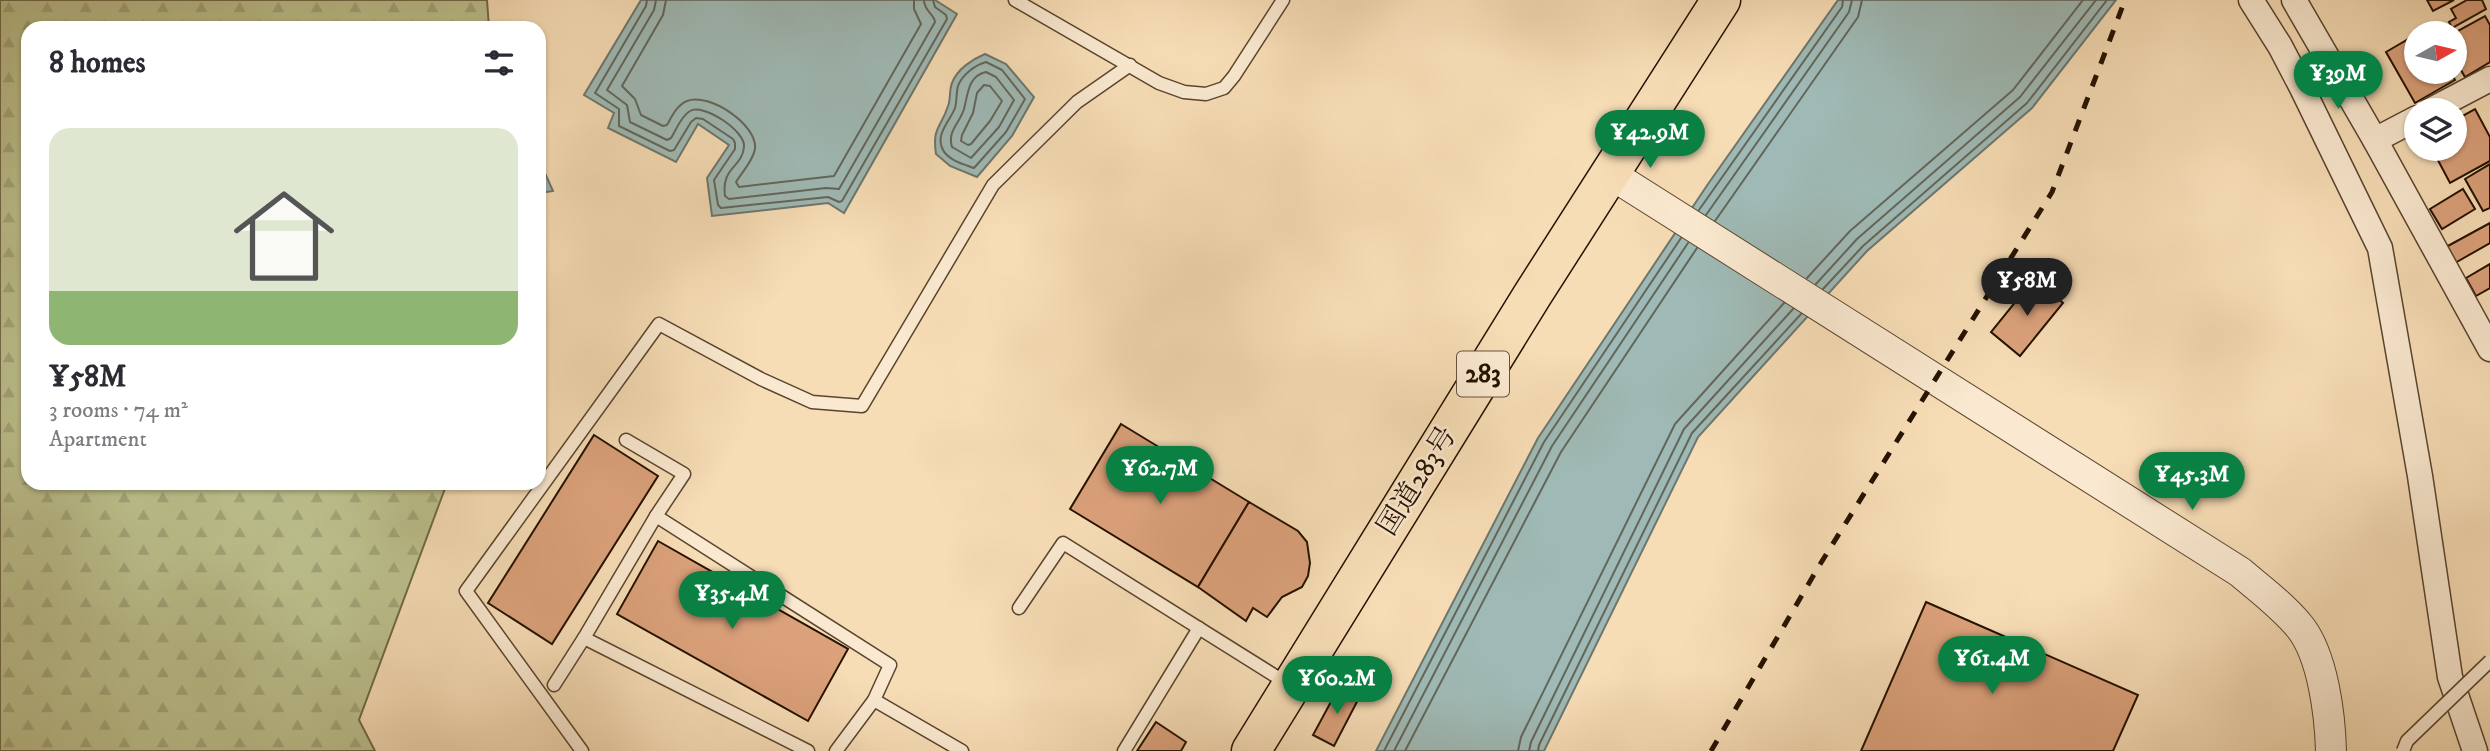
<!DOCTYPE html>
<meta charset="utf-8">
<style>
:root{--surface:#fff;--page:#f7f7f7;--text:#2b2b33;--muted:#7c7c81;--accent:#0b8043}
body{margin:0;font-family:"IM FELL DW Pica","Noto Serif JP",serif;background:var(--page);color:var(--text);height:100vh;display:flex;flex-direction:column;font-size:26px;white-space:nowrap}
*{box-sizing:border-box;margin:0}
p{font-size:23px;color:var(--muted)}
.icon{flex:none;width:38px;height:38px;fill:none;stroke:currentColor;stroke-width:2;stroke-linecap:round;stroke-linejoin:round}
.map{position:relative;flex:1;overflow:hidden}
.drawer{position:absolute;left:21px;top:21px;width:525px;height:469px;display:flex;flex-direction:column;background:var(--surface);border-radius:21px;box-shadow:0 2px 5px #0004}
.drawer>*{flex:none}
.needle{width:46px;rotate:82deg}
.controls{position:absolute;left:2404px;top:21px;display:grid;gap:14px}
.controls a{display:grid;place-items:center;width:63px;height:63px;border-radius:50%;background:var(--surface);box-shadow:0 2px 5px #0004;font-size:35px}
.price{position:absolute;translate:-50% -60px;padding:0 16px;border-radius:24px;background:var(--accent);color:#fff;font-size:23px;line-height:46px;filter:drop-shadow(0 2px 4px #0008)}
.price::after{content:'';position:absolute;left:50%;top:42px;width:21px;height:16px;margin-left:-10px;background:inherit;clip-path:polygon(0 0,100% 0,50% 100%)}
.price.active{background:#222;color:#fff}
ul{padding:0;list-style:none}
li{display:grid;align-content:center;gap:14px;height:371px;padding:0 28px}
li span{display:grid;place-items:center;height:217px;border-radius:21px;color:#555}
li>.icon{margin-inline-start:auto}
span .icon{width:126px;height:126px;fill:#fffc;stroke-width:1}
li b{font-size:30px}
h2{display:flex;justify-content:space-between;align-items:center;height:84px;padding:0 28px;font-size:30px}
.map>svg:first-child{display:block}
</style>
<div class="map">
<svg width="2490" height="751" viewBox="0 0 2490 751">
<defs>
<pattern id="forest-firs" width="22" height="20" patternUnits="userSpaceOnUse" patternTransform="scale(1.75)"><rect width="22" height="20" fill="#bcc18e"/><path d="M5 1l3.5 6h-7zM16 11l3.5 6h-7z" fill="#a1a579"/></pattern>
</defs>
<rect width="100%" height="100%" fill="#f7ddb6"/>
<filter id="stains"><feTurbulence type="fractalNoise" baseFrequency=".00286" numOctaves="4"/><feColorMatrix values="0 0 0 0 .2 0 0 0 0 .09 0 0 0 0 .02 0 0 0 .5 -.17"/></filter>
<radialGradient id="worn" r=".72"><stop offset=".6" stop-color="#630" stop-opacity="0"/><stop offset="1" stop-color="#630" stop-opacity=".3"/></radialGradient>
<path fill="url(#forest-firs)" stroke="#706947" stroke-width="2" d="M0 0H487L489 28H28V483H447L359 720 375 751H0Z"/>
<g fill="#9fbab6" stroke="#6e766d" stroke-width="2">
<path d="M641 0H935L957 14 844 213 828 203 712 216 707 178 729 145 698 124 676 162 608 128 614 113 584 95Z"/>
<path d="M1838 0H2116L2032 108 1867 251 1698 437 1544 751H1376L1538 438 1708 184Z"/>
<path d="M985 54 1006 64 1034 97 1012 136 977 177 950 166 936 154C932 127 941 128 948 106 951 99 949 90 952 83 957 69 973 59 985 54Z"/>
<path d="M539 160 553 191 539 193Z"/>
</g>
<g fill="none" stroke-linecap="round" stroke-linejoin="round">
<g stroke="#62665b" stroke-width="2">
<path d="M647 0 646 6 595 93 619 109V126L670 151 674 150 691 122 696 118 703 119 733 139 735 143V149L714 180 718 205 721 208 828 197 839 202 842 201 947 19 946 15 935 7 933 0"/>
<path d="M656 0 654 10 607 90 627 105 630 122 667 140 671 138C676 130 681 116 690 111 703 103 746 131 744 147 742 168 721 167 725 196L729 199 826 188 839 189 935 22C934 14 924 11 924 0"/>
<path d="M666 0 663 15 622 86 635 99 641 115 663 126 667 125C672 116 677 105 687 101 709 92 758 125 755 149 753 161 742 172 736 182L739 187 834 176 921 24 914 9V0"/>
<path d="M986 62 1002 70 1025 99 1006 132 974 168C963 164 947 160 942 148 936 133 950 121 955 108 957 101 956 93 958 86 962 75 975 65 986 62Z"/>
<path d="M986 72 996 77 1014 100 999 127 971 158 952 147C947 131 960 123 964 109 968 94 968 76 986 72Z"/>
<path d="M984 85 990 86 1002 101 990 121 971 144 968 145 961 141 962 135 973 113 977 93Z"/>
<path d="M1699 210 1842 7 1843 0"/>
<path d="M1706 215 1849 12 1852 0"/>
<path d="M1715 221 1858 17 1862 0"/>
<path d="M1807 278 1850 231 2013 90 2083 0"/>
<path d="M1816 284 1857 239 2020 97 2096 0"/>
<path d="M1823 289 1863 246 2027 103 2107 0"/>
<path d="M1384 751 1544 442 1681 238"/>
<path d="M1394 751 1552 446 1688 243"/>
<path d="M1405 751 1561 452 1697 248"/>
<path d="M1518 751 1521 737 1675 424 1784 303"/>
<path d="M1529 751 1531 742 1684 429 1793 309"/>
<path d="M1538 751 1539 745 1692 433 1801 314"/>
</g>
</g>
<g fill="#dba17b" stroke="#241100" stroke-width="2">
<path d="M2427 0H2454L2433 11Z"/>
<path d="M2467 0H2482L2486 9 2452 28 2449 22 2456 18 2451 9Z"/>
<path d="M2485 16 2490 25V62L2465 77 2455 60 2454 33Z"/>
<path d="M2417 34V72H2450L2455 80 2415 103 2386 52Z"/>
<path d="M2475 109 2490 137V161L2450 183 2432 149H2455V120Z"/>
<path d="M2490 164V208L2483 211 2465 179Z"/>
<path d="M2463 189 2475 209 2442 229 2430 209Z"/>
<path d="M2490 223V243L2455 263 2446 247Z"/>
<path d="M2490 264V288L2476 296 2466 278Z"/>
<path d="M2034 279 2063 303 2020 356 1991 332Z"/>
<path d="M1121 424 1249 502 1198 587 1070 509Z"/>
<path d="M594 435 658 476 552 644 488 603Z"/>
<path d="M1249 502 1298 531 1307 542 1310 563 1308 576 1302 587 1282 597 1267 617 1253 608 1246 621 1198 587Z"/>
<path d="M658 541 848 649 808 721 617 614Z"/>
<path d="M1926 602 2138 695 2113 751H1861Z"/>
<path d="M1340 685 1360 696 1334 746 1313 735Z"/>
<path d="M1156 722 1186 742 1181 751H1137Z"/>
</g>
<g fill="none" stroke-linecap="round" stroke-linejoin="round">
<g stroke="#59442e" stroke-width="15">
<g id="service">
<path d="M1015 0 1159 83 1184 92 1206 94 1224 88 1234 76 1283 0"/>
<path d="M626 440 684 474 656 516"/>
<path d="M1019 608 1063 543 1288 684"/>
<path d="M554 685 584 638"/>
<path d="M874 700 962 751"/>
<path d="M582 751 466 591 659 324 761 379 812 402 862 406 993 185 1077 102 1130 65"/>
<path d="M808 751 584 638 656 516 890 665 874 700 836 751"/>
<path d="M1124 751 1199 628"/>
</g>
</g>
<g stroke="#59442e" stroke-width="27">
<g id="minor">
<path d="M2251 0 2280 46 2302 88 2380 248 2420 476 2450 677 2475 751"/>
<path d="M2294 0 2375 140 2490 349"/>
<path d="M2431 110 2490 79"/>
<path d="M2375 140 2417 118"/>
</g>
</g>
<g stroke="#59442e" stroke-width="32">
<path id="tertiary" d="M1609 173 2240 572C2260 589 2283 606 2300 627 2323 656 2330 715 2331 751"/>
</g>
<g stroke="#241100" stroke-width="41">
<path id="trunk" d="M1251 751 1533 294 1721 0"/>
</g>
<use href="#service" stroke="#fae9d0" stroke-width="12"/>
<use href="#minor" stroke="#fae9d0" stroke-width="24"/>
<use href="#tertiary" stroke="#fae9d0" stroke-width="30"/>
<use href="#trunk" stroke="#f7ddb6" stroke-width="38"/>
<path stroke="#241100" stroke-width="5" stroke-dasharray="12 12" stroke-linecap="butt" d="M1711 751 1819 566 2052 192 2125 0"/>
<g stroke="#59442e" stroke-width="15" stroke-linecap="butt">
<path id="service-bridge" d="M2403 751 2407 741 2490 661"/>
</g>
<use href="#service-bridge" stroke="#fae9d0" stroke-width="12"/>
</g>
<g text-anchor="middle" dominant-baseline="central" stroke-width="5" stroke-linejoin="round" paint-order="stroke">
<rect fill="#fae9d0" stroke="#64523e" stroke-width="2" x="1457" y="351.5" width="52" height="45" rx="5"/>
<g font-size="26" font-weight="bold" fill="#241100">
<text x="1483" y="374">283</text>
</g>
<g font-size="28" fill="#241100" stroke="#fae9d0">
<text transform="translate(1417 481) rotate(-58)">国道283号</text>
</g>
</g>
<rect width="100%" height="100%" filter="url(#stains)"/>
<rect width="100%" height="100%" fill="url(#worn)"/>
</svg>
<div class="controls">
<a><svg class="needle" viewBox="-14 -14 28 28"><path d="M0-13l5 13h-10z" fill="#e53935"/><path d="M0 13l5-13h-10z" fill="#7c7c81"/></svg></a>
<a><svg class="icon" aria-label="layers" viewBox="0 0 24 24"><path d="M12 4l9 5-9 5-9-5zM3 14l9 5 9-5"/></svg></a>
</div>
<b class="price" style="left:2338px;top:111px">¥39M</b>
<b class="price" style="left:1650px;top:170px">¥42.9M</b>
<b class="price active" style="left:2027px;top:318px">¥58M</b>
<b class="price" style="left:1160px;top:506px">¥62.7M</b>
<b class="price" style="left:2192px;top:512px">¥45.3M</b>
<b class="price" style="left:732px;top:631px">¥35.4M</b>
<b class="price" style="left:1992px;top:696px">¥61.4M</b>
<b class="price" style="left:1337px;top:716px">¥60.2M</b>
<section class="drawer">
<h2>8 homes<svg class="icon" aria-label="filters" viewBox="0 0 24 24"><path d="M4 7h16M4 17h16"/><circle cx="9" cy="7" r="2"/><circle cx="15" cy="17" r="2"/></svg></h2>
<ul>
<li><span style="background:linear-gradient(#dfe7d0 75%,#8fb573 0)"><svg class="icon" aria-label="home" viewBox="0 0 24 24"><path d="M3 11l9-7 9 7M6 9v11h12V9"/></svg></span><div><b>¥58M</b><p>3 rooms · 74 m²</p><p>Apartment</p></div></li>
</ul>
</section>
</div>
